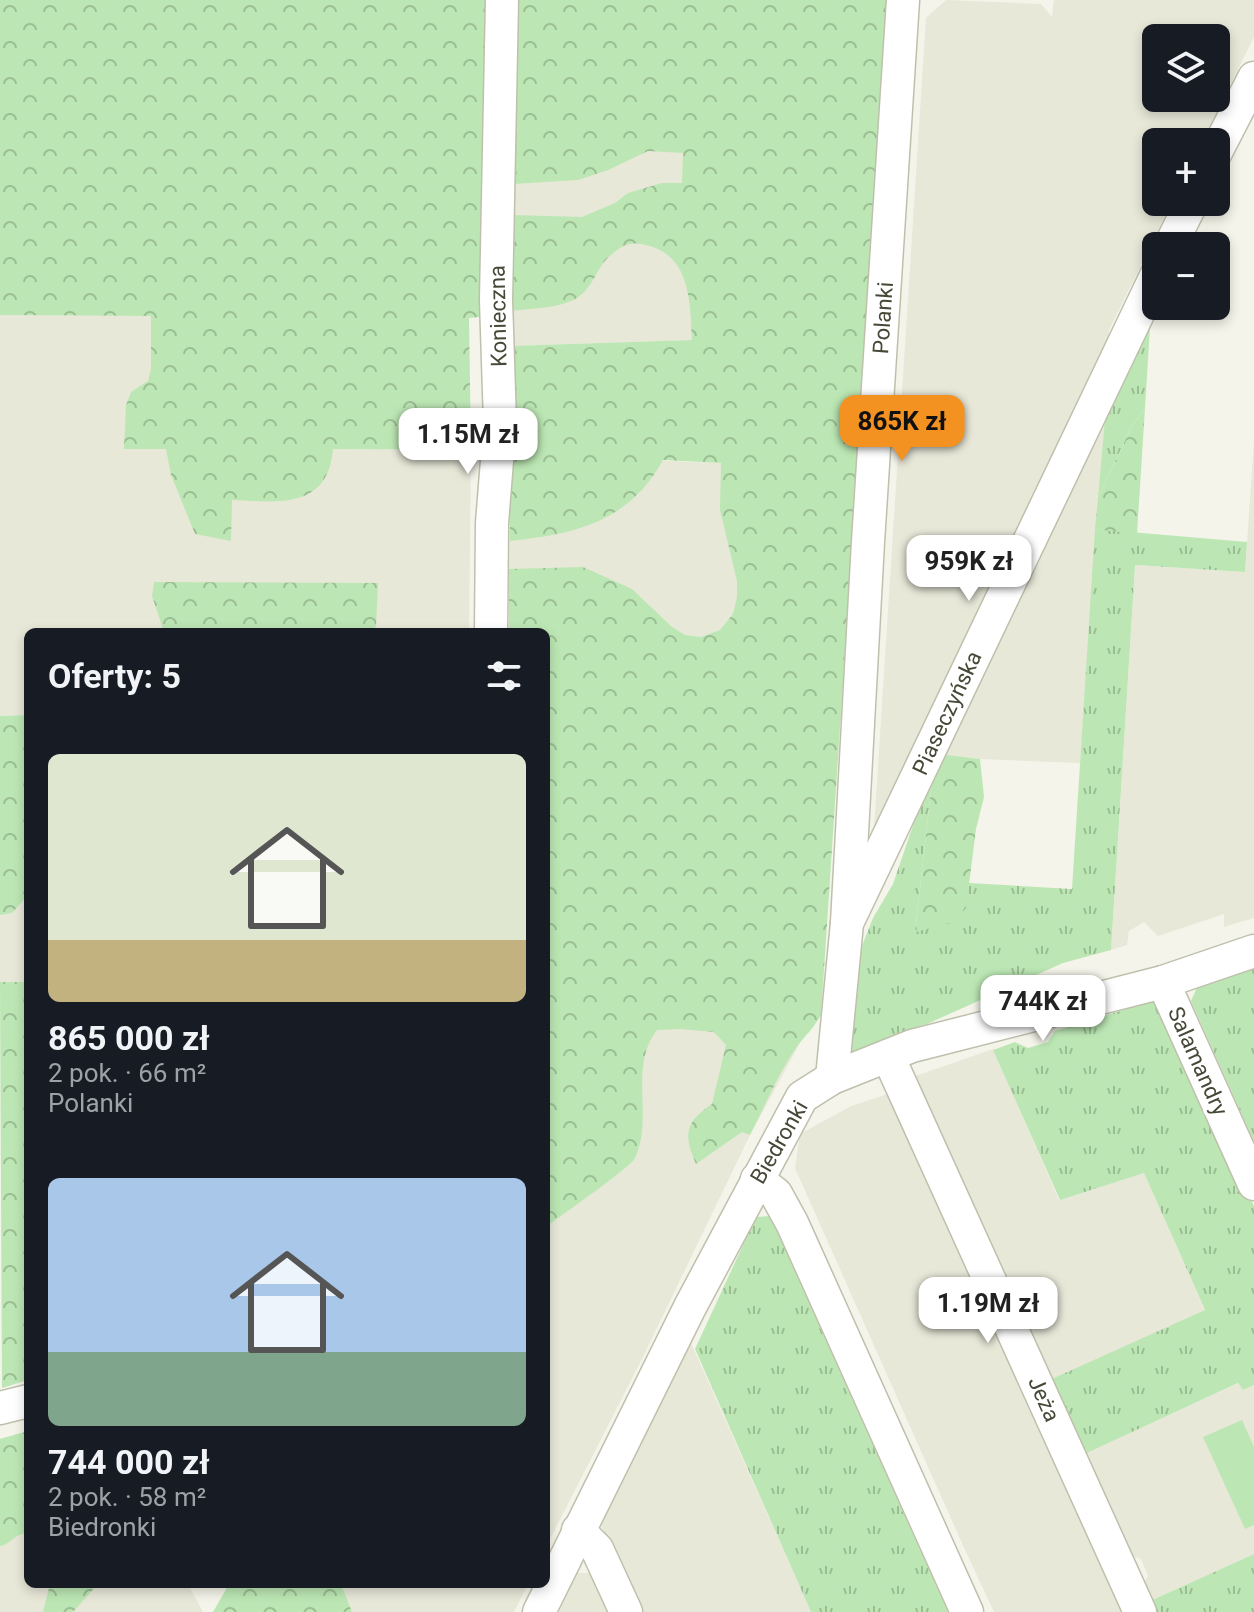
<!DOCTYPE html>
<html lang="pl">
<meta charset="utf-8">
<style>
:root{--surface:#171b24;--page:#20242c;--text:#f1f3f6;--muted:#9ea1a6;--accent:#f49221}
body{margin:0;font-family:Roboto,sans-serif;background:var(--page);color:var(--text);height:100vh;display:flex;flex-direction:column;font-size:30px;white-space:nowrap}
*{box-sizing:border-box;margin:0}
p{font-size:26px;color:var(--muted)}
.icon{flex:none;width:44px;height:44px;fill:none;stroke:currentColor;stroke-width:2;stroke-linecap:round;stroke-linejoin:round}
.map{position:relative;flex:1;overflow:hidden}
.panel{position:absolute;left:24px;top:628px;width:526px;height:960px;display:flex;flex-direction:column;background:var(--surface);border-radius:12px;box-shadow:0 4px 12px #0003}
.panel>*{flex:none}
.fabs{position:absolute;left:1142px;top:24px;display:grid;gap:16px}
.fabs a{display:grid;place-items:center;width:88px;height:88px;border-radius:12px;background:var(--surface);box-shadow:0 4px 12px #0003;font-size:40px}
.price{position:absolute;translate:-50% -68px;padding:0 18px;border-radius:16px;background:#fff;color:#222;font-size:26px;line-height:52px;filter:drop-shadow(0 2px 4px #0008)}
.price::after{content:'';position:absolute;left:50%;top:48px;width:24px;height:18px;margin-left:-12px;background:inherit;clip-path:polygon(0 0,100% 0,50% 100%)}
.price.active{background:var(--accent);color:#111}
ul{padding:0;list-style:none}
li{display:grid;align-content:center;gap:16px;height:424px;padding:0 24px}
li span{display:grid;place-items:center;height:248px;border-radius:12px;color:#555}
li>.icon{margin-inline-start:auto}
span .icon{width:144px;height:144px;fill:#fffc;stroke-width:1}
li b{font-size:34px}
h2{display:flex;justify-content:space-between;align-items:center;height:96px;padding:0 24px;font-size:34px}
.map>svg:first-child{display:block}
</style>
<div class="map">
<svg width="1254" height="1612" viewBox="0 0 1254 1612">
<defs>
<pattern id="grass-tufts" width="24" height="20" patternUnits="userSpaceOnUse" patternTransform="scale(2)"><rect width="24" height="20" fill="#bce7b4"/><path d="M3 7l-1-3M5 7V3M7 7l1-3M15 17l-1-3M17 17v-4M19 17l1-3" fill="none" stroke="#9bbd93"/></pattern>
<pattern id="forest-crowns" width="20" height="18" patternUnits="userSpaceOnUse" patternTransform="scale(2)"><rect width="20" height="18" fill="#bce7b4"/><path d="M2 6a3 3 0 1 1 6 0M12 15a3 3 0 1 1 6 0" fill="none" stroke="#9bbd93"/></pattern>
</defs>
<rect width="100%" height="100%" fill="#f4f4ea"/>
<g fill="#e7e8d8" fill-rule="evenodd">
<path d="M946 0 1041 4 1052 17 1054 0H1254V37L1202 142H1156V202H1172L1109 330 1107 362 874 829 926 18ZM1156 38H1216V98H1156Z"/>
<path d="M514 97 881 116 814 336 510 346Z"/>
<path d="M0 315 233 316 332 449 471 450 469 632H28V715L0 716Z"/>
<path d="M1106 407 1080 763 980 759 939 754Z"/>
<path d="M1254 441V918L1224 927V914L1158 936 1144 922 1129 931 1127 945 1111 950 1135 565 1245 572Z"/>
<path d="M510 454 858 469 841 721 546 632H509Z"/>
<rect x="0" y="847" width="28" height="135"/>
<path d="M546 996 800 1043 750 1135 643 1357 546 1547Z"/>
<path d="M993 1049 1059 1200 1144 1173 1205 1311 1051 1380 1024 1322 1030 1313 1017 1286 1007 1284 907 1079Z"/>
<path d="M891 1093 1129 1612H994L961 1541 795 1168 800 1134 851 1106Z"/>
<path d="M691 1343 811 1612H640L601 1525Z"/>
<path d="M1239 1383 1243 1390 1254 1385V1554L1148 1602 1141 1588 1148 1576 1141 1559 1127 1554 1083 1454Z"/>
<path d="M28 1431V1584H188L203 1612H0V1439Z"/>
<path d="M577 1573H596L613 1612H559Z"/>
<path d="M341 1584H528L514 1612H352Z"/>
</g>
<g fill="url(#grass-tufts)">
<path d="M1151 311 1145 408 1132 426 1098 498 1106 407Z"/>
<path d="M1095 529 1247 542 1245 572 1135 565 1111 950 1063 963 927 1024 900 1032 849 1054 854 966 873 918 893 884 934 764 915 932 965 908 969 883 1072 889Z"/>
<path d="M1254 965V1142L1191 1001 1198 985Z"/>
<path d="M1153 1001 1163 1004 1254 1206V1385L1243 1390 1238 1383 1078 1457 1043 1383 1205 1310 1144 1173 1060 1200 993 1050 1015 1042 1028 1048 1048 1042 1055 1031Z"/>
<path d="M770 1216 948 1612H811L695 1349 756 1217Z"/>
<path d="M1254 1554V1612H1153L1148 1602Z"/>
</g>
<g fill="url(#forest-crowns)">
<path d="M0 0H490L487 139 479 317 469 318 471 450 333 449C328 510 278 502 232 500L231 541 195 534 171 475 166 449H124L126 405 131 392 148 381 151 369V316L0 315Z"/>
<path d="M514 0H888L821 1015C813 1029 807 1034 798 1045 779 1072 765 1106 750 1135L742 1132 696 1164C683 1134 685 1122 712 1104L726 1045 714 1032 680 1029 657 1030C628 1067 654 1118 635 1158 630 1168 560 1216 546 1227V632H509V569L583 567 632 589 672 627 685 635 701 637 720 630 733 614 737 597V581L720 510 721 463 663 460C629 522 575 534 510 541V346L692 340C690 304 691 258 650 246 633 241 624 243 611 255 596 267 594 287 577 298 558 309 532 308 511 311L513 215 582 217 615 203 628 193 662 183H682L683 153 648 151 608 170 578 180 513 184Z"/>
<path d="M1145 408 1137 534 1095 529 1098 498 1132 426Z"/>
<path d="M154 582 378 583 376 626 372 632H164L152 596Z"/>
<path d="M28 715V895L12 913 0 915V716Z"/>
<path d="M939 754 980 759 984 797 976 829 966 908 955 922 915 932 934 764Z"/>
<path d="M0 982H28V1380L2 1388Z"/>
<path d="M28 1431V1533C13 1534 12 1544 0 1546V1439Z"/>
<path d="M50 1584H98L73 1612H43Z"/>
<path d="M229 1584H341L352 1612H213Z"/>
</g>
<path fill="#bce7b4" d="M1242 1420 1254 1447V1525L1245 1529 1203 1437Z"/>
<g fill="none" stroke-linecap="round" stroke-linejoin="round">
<g stroke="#bfc0ac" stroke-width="35">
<g id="minor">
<path d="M1216 152 1254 78"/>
<path d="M1170 246 1192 202"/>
<path d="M491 632 492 523 500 423 496 300 502 0"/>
<path d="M847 923 868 542 903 0"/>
<path d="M1163 982 1254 1184"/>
<path d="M888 1056 1140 1612"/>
<path d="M832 1078 847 923 1156 276"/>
<path d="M757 1179 776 1194 792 1223 967 1612"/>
<path d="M0 1408 28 1401"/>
<path d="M578 1530 597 1549 626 1612"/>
<path d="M539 1612 690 1307 802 1097 832 1078 912 1046 1163 982 1254 951"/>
</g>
</g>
<use href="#minor" stroke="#fff" stroke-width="32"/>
</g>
<g text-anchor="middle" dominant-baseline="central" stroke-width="7" stroke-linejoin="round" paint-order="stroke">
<g font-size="22" fill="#484838" stroke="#fff">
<text transform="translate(498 316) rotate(-91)">Konieczna</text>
<text transform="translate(883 318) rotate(-86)">Polanki</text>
<text transform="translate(947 713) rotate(-65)">Piaseczyńska</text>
<text transform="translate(1198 1061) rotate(66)">Salamandry</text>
<text transform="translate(779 1142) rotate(-60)">Biedronki</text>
<text transform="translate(1044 1399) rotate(66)">Jeża</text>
</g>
</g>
</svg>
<div class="fabs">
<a><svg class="icon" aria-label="layers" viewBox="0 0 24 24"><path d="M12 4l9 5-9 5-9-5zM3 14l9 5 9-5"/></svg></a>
<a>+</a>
<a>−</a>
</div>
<b class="price active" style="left:902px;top:463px">865K zł</b>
<b class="price" style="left:468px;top:476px">1.15M zł</b>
<b class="price" style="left:969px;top:603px">959K zł</b>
<b class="price" style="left:1043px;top:1043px">744K zł</b>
<b class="price" style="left:988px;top:1345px">1.19M zł</b>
<section class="panel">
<h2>Oferty: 5<svg class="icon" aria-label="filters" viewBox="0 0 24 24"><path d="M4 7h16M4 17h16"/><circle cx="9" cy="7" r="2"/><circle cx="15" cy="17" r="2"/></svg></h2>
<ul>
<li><span style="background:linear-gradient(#dfe7d0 75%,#c2b280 0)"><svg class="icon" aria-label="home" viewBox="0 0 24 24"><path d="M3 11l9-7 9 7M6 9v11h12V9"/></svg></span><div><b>865 000 zł</b><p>2 pok. · 66 m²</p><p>Polanki</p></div></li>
<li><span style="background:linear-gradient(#a9c7e8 70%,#7fa58c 0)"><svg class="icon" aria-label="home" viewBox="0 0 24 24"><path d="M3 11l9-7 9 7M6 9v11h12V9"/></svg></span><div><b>744 000 zł</b><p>2 pok. · 58 m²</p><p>Biedronki</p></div></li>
</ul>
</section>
</div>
